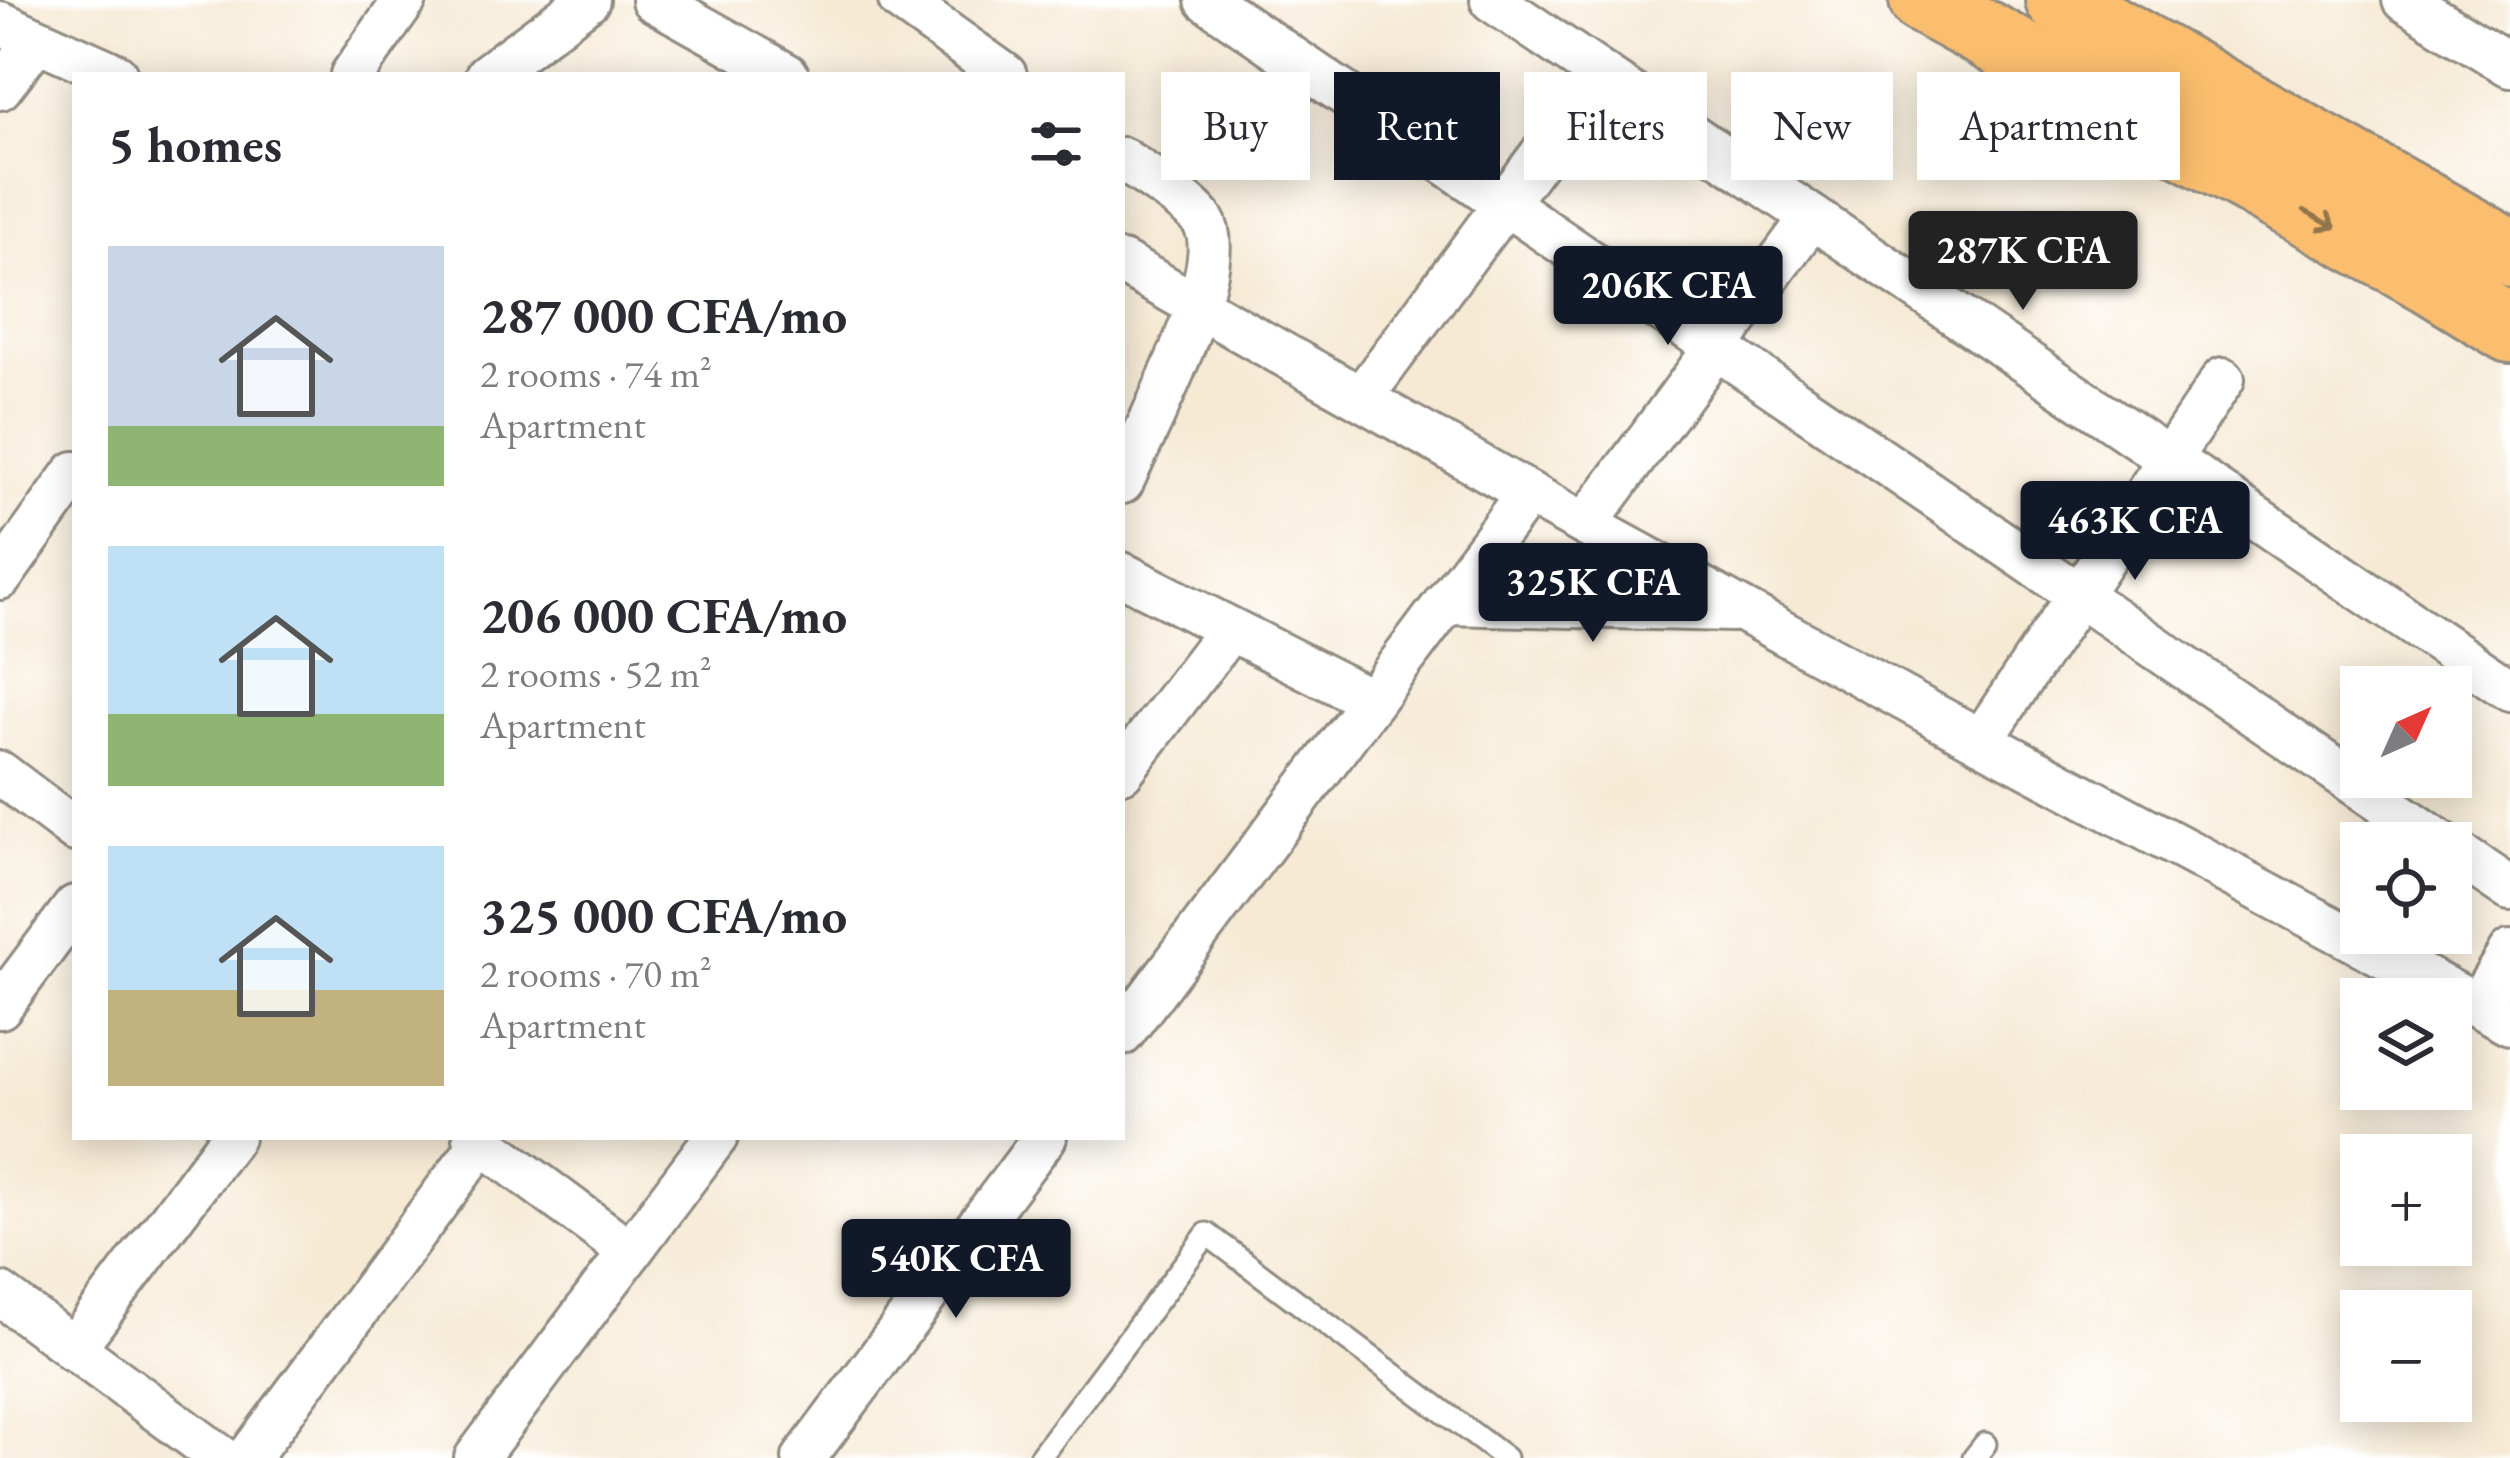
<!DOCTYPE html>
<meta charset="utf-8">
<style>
:root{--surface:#fff;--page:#f2f2f3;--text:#2b2b33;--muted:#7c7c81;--accent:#111827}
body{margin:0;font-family:"EB Garamond",serif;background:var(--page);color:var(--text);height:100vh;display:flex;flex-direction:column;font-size:45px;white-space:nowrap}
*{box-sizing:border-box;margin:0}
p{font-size:39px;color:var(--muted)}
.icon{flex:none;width:66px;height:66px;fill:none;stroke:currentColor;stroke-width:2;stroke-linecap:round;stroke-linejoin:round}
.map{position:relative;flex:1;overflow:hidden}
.drawer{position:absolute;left:72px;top:72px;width:1053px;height:1068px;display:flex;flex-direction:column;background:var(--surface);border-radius:0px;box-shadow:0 6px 30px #0003}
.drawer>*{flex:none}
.top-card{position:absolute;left:1161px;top:72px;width:1140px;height:108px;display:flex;gap:24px}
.needle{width:78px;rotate:45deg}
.tools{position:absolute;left:2340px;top:666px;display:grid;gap:24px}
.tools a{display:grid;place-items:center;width:132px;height:132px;border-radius:0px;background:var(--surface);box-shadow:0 6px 30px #0003;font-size:60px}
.price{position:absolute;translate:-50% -102px;padding:0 27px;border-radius:12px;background:var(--accent);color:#fff;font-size:39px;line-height:78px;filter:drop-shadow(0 3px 6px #0008)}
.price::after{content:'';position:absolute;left:50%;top:72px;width:36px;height:27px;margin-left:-18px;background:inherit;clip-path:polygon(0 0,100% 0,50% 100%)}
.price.selected{background:#222;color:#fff}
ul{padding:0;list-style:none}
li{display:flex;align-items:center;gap:36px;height:300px;padding:0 36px}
li span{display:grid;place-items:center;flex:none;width:336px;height:240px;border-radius:0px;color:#555}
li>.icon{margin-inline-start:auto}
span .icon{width:144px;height:144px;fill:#fffc;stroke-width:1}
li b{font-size:51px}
h2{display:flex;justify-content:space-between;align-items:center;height:144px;padding:0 36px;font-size:51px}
.chip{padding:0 42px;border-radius:0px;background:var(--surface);box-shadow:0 6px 30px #0003;font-size:42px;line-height:108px}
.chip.selected{background:var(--accent);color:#fff}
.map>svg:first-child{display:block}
</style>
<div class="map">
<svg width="2510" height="1458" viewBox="0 0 2510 1458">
<rect width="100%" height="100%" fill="#fff"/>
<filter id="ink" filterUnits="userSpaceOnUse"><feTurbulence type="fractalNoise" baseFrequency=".00833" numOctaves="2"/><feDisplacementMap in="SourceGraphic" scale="24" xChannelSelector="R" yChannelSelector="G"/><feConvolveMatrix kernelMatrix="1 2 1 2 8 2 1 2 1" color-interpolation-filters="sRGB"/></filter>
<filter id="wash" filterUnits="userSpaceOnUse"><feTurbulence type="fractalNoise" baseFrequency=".004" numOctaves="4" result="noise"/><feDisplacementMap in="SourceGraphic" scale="48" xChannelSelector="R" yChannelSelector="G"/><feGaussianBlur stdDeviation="2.7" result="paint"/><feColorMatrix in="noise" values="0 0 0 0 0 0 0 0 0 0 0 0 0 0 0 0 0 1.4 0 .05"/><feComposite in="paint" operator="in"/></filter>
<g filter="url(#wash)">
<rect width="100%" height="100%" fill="#f6ead5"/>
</g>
<g filter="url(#ink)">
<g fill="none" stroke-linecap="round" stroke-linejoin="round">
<g stroke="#908a80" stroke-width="27">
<g id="service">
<path d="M1039 1458 1207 1234 1505 1458"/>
<path d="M1974 1458 1985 1444"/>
</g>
</g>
<g stroke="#908a80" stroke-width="48">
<g id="minor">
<path d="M653 0 787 75"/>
<path d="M900 0 1005 75"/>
<path d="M1207 0 2442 843"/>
<path d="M1492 0 2510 690"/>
<path d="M2404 0 2510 65"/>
<path d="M0 23 116 75"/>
<path d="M352 75 405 0"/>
<path d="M487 75 588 0"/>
<path d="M0 88 37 40"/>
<path d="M1122 159C1142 173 1192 203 1203 221 1232 266 1144 433 1122 482"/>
<path d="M1122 263 1528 493 1981 741 2510 1023"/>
<path d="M1361 398 1601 74"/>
<path d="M1586 524 1812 217"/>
<path d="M1122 574 1372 701"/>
<path d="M0 578 75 473"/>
<path d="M1445 603 1732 610"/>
<path d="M1981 741 2223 379"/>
<path d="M1122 771 1230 629"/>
<path d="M0 773 75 830"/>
<path d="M2451 849 2510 889"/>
<path d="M2478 1005 2510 952"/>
<path d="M0 1007 75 907"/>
<path d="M1122 1034 1528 493"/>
<path d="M475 1137 630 1252"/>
<path d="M0 1294 222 1458"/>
<path d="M73 1349 232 1137"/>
<path d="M248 1458 482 1142"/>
<path d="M476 1458 716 1137"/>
<path d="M804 1458 1045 1137"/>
</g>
</g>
<g stroke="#908a80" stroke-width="72">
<g id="motorway">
<path d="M1923 0 2429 279 2510 329"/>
<path d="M2059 0 2510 253"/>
</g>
</g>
<use href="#service" stroke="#fff" stroke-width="21"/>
<use href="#minor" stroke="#fff" stroke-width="42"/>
<use href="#motorway" stroke="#fbbe6e" stroke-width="66"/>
</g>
<defs><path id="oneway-shaft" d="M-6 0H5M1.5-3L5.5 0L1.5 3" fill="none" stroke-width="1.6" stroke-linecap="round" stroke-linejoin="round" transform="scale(3)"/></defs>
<use stroke="#93744c" href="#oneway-shaft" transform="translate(2320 219) rotate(29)"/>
</g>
</svg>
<div class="tools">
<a><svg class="needle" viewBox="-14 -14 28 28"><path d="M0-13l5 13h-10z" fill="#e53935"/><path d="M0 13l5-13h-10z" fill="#7c7c81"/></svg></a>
<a><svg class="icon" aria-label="locate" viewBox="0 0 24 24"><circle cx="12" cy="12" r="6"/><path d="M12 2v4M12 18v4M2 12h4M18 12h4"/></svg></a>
<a><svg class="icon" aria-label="layers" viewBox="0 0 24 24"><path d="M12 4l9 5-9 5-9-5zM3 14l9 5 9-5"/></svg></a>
<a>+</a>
<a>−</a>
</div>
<b class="price selected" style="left:2023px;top:313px">287K CFA</b>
<b class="price" style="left:1668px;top:348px">206K CFA</b>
<b class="price" style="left:2135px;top:583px">463K CFA</b>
<b class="price" style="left:1593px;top:645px">325K CFA</b>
<b class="price" style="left:956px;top:1321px">540K CFA</b>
<div class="top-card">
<a class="chip">Buy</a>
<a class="chip selected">Rent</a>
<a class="chip">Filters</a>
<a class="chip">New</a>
<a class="chip">Apartment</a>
</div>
<section class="drawer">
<h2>5 homes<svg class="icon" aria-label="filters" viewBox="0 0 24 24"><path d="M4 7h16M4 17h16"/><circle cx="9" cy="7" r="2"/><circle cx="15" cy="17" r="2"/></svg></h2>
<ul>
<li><span style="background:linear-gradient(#c9d6e8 75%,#8fb573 0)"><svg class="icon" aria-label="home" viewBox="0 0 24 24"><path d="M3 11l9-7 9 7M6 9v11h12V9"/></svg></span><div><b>287 000 CFA/mo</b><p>2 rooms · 74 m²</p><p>Apartment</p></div></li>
<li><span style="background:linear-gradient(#bfe0f5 70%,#8fb573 0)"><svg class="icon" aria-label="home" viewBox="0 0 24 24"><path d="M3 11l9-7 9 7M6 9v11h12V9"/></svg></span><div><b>206 000 CFA/mo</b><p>2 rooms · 52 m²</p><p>Apartment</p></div></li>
<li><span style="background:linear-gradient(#bfe0f5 60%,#c2b280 0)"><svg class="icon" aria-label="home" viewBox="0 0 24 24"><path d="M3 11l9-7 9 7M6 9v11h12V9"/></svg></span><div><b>325 000 CFA/mo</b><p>2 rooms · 70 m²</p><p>Apartment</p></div></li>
</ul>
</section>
</div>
